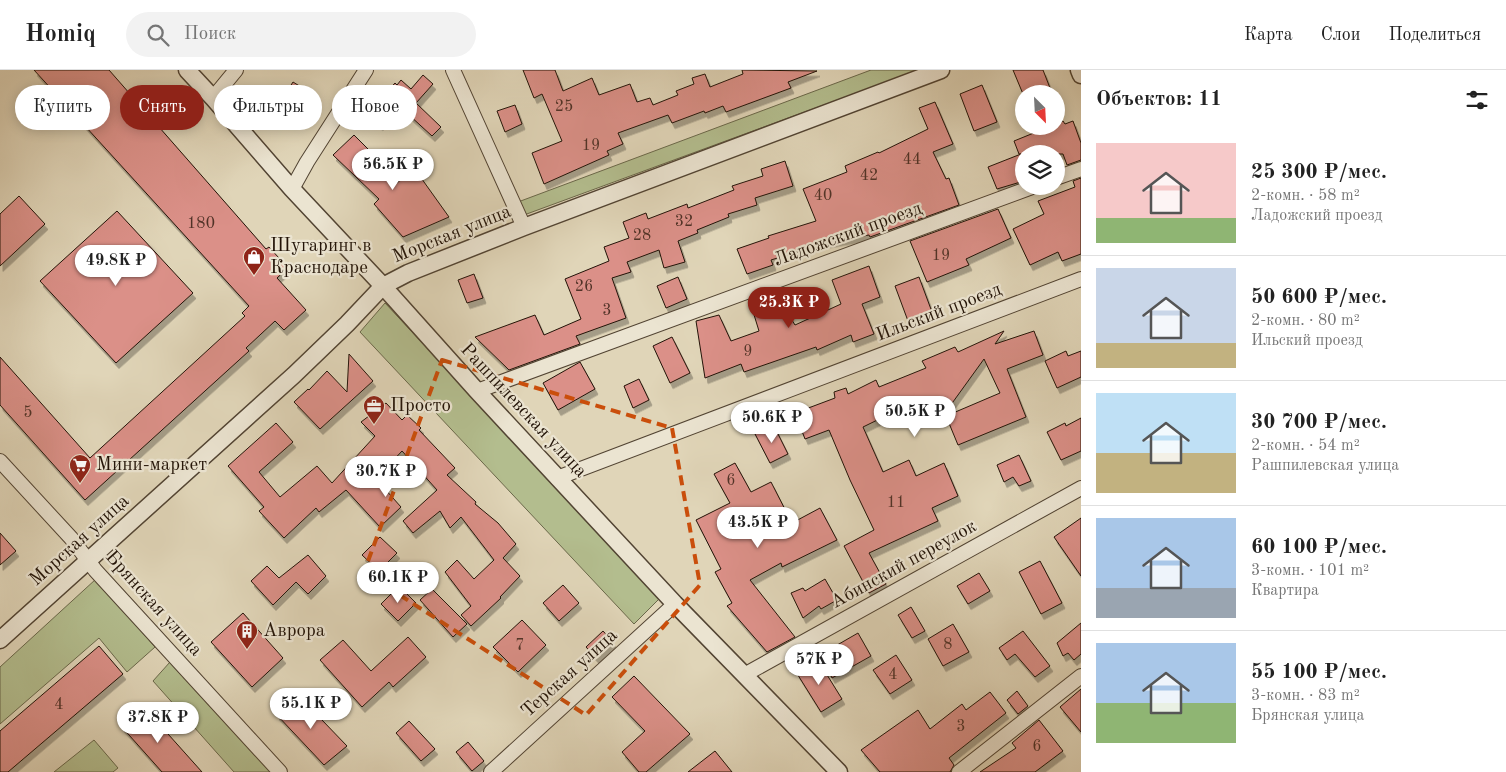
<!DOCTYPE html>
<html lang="ru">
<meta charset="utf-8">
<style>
:root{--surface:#fff;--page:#f2f2f2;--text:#222;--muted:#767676;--line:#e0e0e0;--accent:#8f2418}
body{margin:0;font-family:"Old Standard TT",serif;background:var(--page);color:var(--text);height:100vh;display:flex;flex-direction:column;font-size:19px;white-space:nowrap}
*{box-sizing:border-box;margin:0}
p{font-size:16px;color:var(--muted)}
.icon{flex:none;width:28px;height:28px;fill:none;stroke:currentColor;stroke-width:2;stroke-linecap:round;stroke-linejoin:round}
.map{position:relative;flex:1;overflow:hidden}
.sheet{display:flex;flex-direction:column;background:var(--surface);width:425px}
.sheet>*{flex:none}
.banner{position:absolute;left:15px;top:15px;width:475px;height:45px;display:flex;gap:10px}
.needle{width:32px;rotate:156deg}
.buttons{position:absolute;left:1015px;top:15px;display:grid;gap:10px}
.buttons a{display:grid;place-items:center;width:50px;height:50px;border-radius:50%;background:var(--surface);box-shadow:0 2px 12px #0003;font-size:25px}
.price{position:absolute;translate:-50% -42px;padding:0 11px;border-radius:18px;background:#fff;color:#222;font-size:16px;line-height:32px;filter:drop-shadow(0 1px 2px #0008)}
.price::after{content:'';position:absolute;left:50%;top:30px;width:15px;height:11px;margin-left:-8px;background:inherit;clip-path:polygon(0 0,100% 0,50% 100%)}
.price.active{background:var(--accent);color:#fff}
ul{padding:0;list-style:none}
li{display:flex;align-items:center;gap:15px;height:125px;padding:0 15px}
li+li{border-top:1px solid var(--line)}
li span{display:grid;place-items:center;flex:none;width:140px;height:100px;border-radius:0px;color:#555}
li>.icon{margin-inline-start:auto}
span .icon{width:60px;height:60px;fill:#fffc;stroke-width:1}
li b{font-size:21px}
h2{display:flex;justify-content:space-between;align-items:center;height:60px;padding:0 15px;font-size:21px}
.tag{padding:0 18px;border-radius:22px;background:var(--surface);box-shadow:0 2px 12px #0003;font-size:18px;line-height:45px}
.tag.active{background:var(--accent);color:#fff}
header{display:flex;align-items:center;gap:30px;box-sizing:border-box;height:70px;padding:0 25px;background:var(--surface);border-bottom:1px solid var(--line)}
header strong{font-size:24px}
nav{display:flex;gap:28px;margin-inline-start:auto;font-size:18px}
.search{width:350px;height:45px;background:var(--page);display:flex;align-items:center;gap:12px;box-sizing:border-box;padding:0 18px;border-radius:28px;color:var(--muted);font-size:19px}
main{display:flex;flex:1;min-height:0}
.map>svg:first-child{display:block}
</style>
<header>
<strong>Homiq</strong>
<div class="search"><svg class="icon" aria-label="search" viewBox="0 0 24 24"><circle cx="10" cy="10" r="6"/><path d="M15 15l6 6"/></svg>Поиск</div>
<nav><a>Карта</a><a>Слои</a><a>Поделиться</a></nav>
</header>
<main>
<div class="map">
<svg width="1081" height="702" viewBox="0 0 1081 702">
<defs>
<filter id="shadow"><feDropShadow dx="3" dy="5.5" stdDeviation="0" flood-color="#0004"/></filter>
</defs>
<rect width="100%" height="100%" fill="#e0d5b8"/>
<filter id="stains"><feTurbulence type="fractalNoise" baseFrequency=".004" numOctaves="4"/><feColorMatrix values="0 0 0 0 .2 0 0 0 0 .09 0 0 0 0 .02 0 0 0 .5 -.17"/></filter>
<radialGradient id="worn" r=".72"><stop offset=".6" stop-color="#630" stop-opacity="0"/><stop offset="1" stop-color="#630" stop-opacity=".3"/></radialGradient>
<g fill="#b3bd8e" stroke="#6a684a">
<path d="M871 0H919L524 145 518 132Z"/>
<path d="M385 233 660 528 634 554 360 262Z"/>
<path d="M96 509 155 577 127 602 99 568 0 654V597Z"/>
<path d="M170 592 271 702H234L153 611Z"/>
<path d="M94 670 118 698 113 702H54Z"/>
</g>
<g fill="#db9088" stroke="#221307" filter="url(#shadow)">
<path d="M34 0H109L266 179 269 177 288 198 277 208 306 240 284 260 275 251 246 278 249 281 85 430 0 335V287L90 388 245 246 242 243 249 236Z"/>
<path d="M523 0H555L563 21 592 8 599 25 630 14 637 32 650 28 653 35 678 25 676 21 694 14 692 8 705 4 710 17 743 4 742 0 817 1 788 12 791 18 726 42 723 36 705 43 704 41 672 53 668 45 618 63 623 74 607 81 609 85 544 114 532 83 562 71 542 24 534 28Z"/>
<path d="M1013 0H1043L1050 18 1037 24H1023Z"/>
<path d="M423 5 433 14 416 33 441 57 432 66 397 34 380 55 369 46 389 24 387 22 395 13 397 15 401 10 411 19Z"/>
<path d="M293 12 314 25 303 44 281 31Z"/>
<path d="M982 15 997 52 974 61 960 24Z"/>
<path d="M935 32 953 74 933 82 946 109 949 108 959 135 870 167 869 165 805 176 806 179 771 190 773 195 747 204 737 179 769 168 768 166 816 151 803 119 847 102 845 96 878 82 879 83 928 59 919 38Z"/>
<path d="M515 35 522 54 505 62 497 41Z"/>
<path d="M1063 51 1065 54 1073 51 1081 73V90L1067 95 1063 84H1024V111L997 119 988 97 1021 84H1019L1014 71 1051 56H1056V54Z"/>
<path d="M354 65 371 82 369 84 397 113 414 98 449 147 403 167 374 134 379 129 333 85Z"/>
<path d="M785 91 793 116 755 128 757 135 728 144 729 147 697 160 698 163 678 171 685 192 664 198 659 180 627 192 631 202 612 208 626 248 576 266 580 274 509 300 475 267 535 245 544 265 581 249 565 209 609 191 604 177 629 168 623 152 646 143 648 149 687 134 688 138 734 120 732 116 763 106 761 99Z"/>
<path d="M1081 108V184L1062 191 1058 182 1030 195 1013 159 1044 144 1038 131 1075 117 1073 111Z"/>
<path d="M19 126 45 154 0 196V144Z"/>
<path d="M998 139 1011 168 966 189 969 195 927 212 910 171Z"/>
<path d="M117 141 193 223 116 293 40 211Z"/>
<path d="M869 196 880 227 862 234 874 264 853 272 851 265 817 280 816 277 744 302 741 294 705 308 696 251 719 245 731 271 759 261 751 235 777 226 795 255 841 234 832 210Z"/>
<path d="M474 204 483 228 467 233 458 210Z"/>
<path d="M678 207 687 229 666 238 657 216Z"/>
<path d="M919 207 932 242 908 251 895 216Z"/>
<path d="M1004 261 995 274 1034 261 1043 285 1007 299 1026 347 958 375 946 346 1000 323 984 289 945 343 941 334 906 348 902 338 863 357 883 402 909 390 916 406 944 393 958 426 932 438 938 451 869 483 886 514 869 523 844 476 874 460 850 410 829 360 805 369 795 343 835 328 834 322 846 318 848 324 876 310 879 317 926 298 922 291 955 277 958 282Z"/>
<path d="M672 267 690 303 670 313 653 276Z"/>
<path d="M1066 281 1068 286 1081 281V307L1057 318 1045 291Z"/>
<path d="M349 284 373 311 320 359 294 332 308 319 309 320 327 301 347 322Z"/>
<path d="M580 292 595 319 558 340 543 313Z"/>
<path d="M639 309 649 330 633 338 624 316Z"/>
<path d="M386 333 402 350 407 345 421 358 419 360 455 398 447 405 476 432 475 434 498 453 516 474 503 488 520 506 500 527 501 528 471 556 461 545 471 536 445 502 457 490 474 509 494 490 461 447 450 458 440 441 413 463 403 451 437 420 402 381 376 409 401 437 380 457 346 420 319 442 316 438 284 468 259 441 264 437 228 396 276 353 293 372 259 402 280 427 317 396 332 413 375 366 361 352Z"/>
<path d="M1081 348V381L1061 390 1047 362 1065 353 1066 356Z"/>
<path d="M773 354 788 384 770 393 755 364Z"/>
<path d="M1019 385 1031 411 1019 416 1013 407 1004 412 997 395Z"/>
<path d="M735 393 751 422 771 412 792 453 820 438 837 470 782 497 781 493 750 510 795 567 767 582 727 536 732 533 715 502 721 499 696 450 730 433 714 404Z"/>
<path d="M1081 448V506L1054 467Z"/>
<path d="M0 463 16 481 0 495Z"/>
<path d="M380 467 397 483 379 501 362 485Z"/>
<path d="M308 485 326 506 308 524 296 512 273 535 251 511 267 496 279 508Z"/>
<path d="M1040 491 1062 533 1041 544 1019 502Z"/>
<path d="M979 503 990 521 968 534 957 516Z"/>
<path d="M825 509 837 530 821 539 819 536 803 548 791 523 803 518 805 521Z"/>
<path d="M563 515 579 533 559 551 543 533Z"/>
<path d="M399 516 416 533 398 551 381 534Z"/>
<path d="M432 519 467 554 453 567 420 530Z"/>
<path d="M911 537 925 561 912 568 898 545Z"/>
<path d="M243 543 283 588 252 617 211 572Z"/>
<path d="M522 550 546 575 518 602 493 577Z"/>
<path d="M1081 553V584L1074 590 1068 583 1063 586 1057 573Z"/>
<path d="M953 554 969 582 943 596 928 569Z"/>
<path d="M603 561 613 572 596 588 586 577Z"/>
<path d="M1023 561 1050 596 1035 607 1015 584 1007 590 999 578Z"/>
<path d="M858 563 871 586 832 608 821 586 833 579 832 578Z"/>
<path d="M408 567 426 587 393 617 389 612 362 637 320 590 343 570 371 601Z"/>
<path d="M99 576 123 604 8 702H0V661Z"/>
<path d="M896 585 912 610 890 624 873 600Z"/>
<path d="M814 591 822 602 824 600 842 629 821 642 796 602Z"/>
<path d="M634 606 690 664 646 702H639L622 682 645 661 612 627Z"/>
<path d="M1081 619V662L1060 637Z"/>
<path d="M1017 621 1028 636 1018 644 1007 630Z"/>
<path d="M990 622 1006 643 949 688 954 695 950 702H880L861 680 918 640 930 659 962 634 966 640Z"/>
<path d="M296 623 347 676 324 695 276 644Z"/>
<path d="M143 636 202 702H162L121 656Z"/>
<path d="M1039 650 1063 681 1035 702H980L1016 678 1012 673Z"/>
<path d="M409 651 435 679 421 691 396 663Z"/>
<path d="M468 672 484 691 472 701 456 682Z"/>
<path d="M715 681 732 702H688Z"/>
</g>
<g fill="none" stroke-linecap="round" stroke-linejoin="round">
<g stroke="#524433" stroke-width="16">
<g id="minor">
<path d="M453 0 524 157"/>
<path d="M213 28 236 0"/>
<path d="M1056 108 1081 99"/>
<path d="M292 119 307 92 366 0"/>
<path d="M477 321 1035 116"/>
<path d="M0 391 71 468 95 500 280 702"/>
<path d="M557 408 1081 209"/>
<path d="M744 605 1081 418"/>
<path d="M491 702 675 534"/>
<path d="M959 702 1081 606"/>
</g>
</g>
<g stroke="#524433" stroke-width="19">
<g id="tertiary">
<path d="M187 0 213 28 292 119 383 216 477 321 675 534 839 702"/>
<path d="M1079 0 1081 5"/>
<path d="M0 570 294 305 347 254 383 216 408 203 524 157 941 0"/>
</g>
</g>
<use href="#minor" stroke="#ebe4d1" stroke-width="14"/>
<use href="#tertiary" stroke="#ebe4d1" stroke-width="16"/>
</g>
<path fill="none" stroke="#ca4e0b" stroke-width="4" stroke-dasharray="10 6" stroke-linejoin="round" d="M442 290 672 358 700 515 586 645 364 502Z"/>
<defs>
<g id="shop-pin" transform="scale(1.125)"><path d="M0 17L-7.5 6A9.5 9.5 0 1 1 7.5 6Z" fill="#8f2418" stroke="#ebe4d1"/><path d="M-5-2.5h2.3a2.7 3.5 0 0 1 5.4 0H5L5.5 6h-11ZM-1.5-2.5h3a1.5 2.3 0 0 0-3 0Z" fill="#fff"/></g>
<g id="office-pin" transform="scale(1.125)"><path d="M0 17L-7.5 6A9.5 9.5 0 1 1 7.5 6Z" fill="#8f2418" stroke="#ebe4d1"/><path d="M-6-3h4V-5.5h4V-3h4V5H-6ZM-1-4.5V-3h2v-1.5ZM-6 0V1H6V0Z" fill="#fff"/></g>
<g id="supermarket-pin" transform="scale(1.125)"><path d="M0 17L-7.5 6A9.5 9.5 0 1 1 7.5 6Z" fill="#8f2418" stroke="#ebe4d1"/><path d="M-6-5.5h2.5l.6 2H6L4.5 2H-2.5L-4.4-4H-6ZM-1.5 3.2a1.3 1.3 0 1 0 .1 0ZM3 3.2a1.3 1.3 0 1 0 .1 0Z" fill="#fff"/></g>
<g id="building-pin" transform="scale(1.125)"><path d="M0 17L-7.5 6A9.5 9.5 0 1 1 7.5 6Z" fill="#8f2418" stroke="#ebe4d1"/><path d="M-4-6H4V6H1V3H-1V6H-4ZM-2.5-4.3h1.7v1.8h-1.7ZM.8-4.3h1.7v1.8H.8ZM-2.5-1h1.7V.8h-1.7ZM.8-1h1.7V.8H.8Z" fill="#fff"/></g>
</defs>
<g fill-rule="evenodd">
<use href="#shop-pin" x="254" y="187"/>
<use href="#office-pin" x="374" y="336"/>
<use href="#supermarket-pin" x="80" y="395"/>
<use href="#building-pin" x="247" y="561"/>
</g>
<g text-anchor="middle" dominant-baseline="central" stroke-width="4.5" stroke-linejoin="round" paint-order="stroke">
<g font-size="16" fill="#503227">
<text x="564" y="37">25</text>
<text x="591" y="76">19</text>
<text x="912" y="90">44</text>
<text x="869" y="106">42</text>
<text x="823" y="126">40</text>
<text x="684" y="152">32</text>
<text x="201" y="154">180</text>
<text x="642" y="166">28</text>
<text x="941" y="186">19</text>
<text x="584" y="217">26</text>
<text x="607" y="241">3</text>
<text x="748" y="282">9</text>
<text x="28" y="343">5</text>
<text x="731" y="411">6</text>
<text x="896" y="433">11</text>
<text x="948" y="575">8</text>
<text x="520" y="576">7</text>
<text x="893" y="605">4</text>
<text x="59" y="635">4</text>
<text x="961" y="657">3</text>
<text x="1037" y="677">6</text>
</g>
<g font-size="19" fill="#221307" stroke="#ebe4d1">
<text transform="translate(452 165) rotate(-22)">Морская улица</text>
<text transform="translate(848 165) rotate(-20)">Ладожский проезд</text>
<text transform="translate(939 243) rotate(-21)">Ильский проезд</text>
<text transform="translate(523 341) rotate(47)">Рашпилевская улица</text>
<text transform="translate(80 471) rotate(-42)">Морская улица</text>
<text transform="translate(904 495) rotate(-29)">Абинский переулок</text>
<text transform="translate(153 534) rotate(48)">Брянская улица</text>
<text transform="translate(570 604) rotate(-42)">Терская улица</text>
</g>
<g font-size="19" fill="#221307" stroke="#ebe4d1" text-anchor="start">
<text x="270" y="176">Шугаринг в<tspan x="270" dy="22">Краснодаре</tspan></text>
<text x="390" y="336">Просто</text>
<text x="96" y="395">Мини-маркет</text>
<text x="263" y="561">Аврора</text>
</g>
</g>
<rect width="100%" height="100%" filter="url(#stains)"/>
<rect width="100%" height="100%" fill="url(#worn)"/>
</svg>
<div class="buttons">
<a><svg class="needle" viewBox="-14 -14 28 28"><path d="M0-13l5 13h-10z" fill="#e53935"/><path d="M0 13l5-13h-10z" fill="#767676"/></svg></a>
<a><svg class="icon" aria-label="layers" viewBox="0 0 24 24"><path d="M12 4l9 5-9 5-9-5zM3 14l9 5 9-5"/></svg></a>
</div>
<b class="price" style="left:393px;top:121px">56.5K ₽</b>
<b class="price" style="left:116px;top:217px">49.8K ₽</b>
<b class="price active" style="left:789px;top:259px">25.3K ₽</b>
<b class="price" style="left:915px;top:368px">50.5K ₽</b>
<b class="price" style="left:772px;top:374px">50.6K ₽</b>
<b class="price" style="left:386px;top:428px">30.7K ₽</b>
<b class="price" style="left:758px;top:479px">43.5K ₽</b>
<b class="price" style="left:398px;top:534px">60.1K ₽</b>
<b class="price" style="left:819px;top:616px">57K ₽</b>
<b class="price" style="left:311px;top:660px">55.1K ₽</b>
<b class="price" style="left:158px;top:674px">37.8K ₽</b>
<div class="banner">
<a class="tag">Купить</a>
<a class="tag active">Снять</a>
<a class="tag">Фильтры</a>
<a class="tag">Новое</a>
</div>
</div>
<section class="sheet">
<h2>Объектов: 11<svg class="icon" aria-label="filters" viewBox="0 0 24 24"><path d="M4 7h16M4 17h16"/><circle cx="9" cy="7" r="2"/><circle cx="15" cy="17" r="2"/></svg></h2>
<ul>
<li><span style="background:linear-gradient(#f6c9c9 75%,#8fb573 0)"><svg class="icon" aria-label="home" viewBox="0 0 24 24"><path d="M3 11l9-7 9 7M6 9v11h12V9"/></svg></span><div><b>25 300 ₽/мес.</b><p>2-комн. · 58 m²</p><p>Ладожский проезд</p></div></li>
<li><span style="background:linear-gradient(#c9d6e8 75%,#c2b280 0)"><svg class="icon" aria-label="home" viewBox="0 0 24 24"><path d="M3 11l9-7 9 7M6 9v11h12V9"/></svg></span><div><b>50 600 ₽/мес.</b><p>2-комн. · 80 m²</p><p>Ильский проезд</p></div></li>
<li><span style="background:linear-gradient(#bfe0f5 60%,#c2b280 0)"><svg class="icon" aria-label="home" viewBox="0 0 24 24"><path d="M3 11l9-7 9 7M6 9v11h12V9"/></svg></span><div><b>30 700 ₽/мес.</b><p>2-комн. · 54 m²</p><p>Рашпилевская улица</p></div></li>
<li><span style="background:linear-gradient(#a9c7e8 70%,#9aa5b1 0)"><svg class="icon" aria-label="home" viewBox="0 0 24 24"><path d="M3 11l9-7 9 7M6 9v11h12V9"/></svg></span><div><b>60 100 ₽/мес.</b><p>3-комн. · 101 m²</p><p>Квартира</p></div></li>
<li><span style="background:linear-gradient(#a9c7e8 60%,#8fb573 0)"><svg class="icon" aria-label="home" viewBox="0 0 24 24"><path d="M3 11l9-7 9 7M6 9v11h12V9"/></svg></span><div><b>55 100 ₽/мес.</b><p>3-комн. · 83 m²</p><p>Брянская улица</p></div></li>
</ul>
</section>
</main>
